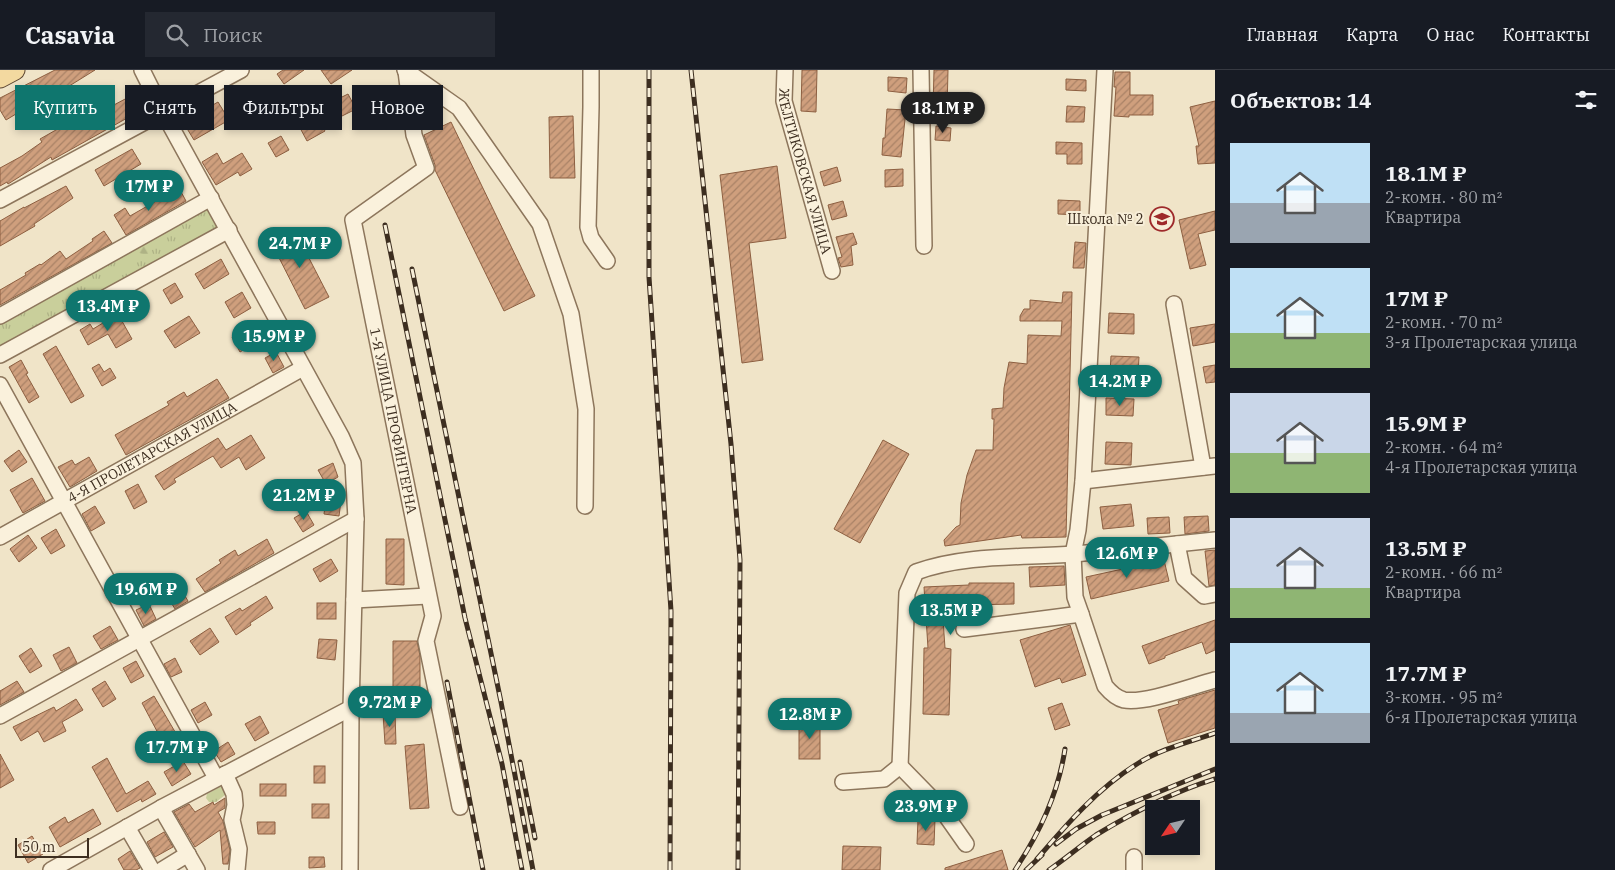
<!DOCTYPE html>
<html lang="ru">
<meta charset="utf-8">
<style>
:root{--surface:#171b24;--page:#242831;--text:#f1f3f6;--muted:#9ea1a6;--line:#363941;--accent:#0f766e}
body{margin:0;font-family:"IBM Plex Serif",serif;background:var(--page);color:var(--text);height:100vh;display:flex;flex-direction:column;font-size:19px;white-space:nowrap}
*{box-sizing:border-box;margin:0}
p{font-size:16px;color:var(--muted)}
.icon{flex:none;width:28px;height:28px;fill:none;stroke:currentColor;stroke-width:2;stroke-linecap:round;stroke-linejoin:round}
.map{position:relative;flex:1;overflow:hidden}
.sheet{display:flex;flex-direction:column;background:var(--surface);width:400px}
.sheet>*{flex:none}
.hud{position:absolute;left:15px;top:15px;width:475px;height:45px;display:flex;gap:10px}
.needle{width:32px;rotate:235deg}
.fabs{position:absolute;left:1145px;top:730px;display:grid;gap:10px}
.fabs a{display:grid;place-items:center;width:55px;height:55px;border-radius:0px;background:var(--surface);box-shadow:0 2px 8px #0003;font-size:25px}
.scale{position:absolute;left:15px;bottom:12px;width:74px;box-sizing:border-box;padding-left:5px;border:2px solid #3d2e20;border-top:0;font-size:14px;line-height:18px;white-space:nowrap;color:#3d2e20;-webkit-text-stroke:4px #f7eed8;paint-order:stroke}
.price{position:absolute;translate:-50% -42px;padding:0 11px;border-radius:18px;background:var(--accent);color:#fff;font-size:16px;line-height:32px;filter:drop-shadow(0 1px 2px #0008)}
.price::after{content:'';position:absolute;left:50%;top:30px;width:15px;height:11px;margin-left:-8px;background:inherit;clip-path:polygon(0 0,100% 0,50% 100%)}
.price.active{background:#222;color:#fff}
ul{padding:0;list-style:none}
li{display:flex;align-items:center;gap:15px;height:125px;padding:0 15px}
li span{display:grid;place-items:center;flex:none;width:140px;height:100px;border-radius:0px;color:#555}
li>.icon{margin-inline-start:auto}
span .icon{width:60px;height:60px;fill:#fffc;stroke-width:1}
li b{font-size:21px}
h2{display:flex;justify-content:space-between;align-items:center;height:60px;padding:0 15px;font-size:21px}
.chip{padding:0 18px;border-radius:0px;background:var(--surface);box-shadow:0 2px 8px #0003;font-size:18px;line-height:45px}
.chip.active{background:var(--accent);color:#fff}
header{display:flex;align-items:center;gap:30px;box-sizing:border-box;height:70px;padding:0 25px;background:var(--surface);border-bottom:1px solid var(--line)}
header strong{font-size:24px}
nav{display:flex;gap:28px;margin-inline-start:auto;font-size:18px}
.search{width:350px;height:45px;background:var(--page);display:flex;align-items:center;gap:12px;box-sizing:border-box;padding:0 18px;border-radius:0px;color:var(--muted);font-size:19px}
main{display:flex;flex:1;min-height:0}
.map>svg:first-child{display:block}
</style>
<header>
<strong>Casavia</strong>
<div class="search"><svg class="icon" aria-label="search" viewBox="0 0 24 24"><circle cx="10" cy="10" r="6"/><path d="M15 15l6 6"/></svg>Поиск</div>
<nav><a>Главная</a><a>Карта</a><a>О нас</a><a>Контакты</a></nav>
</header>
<main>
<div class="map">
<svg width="1215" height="800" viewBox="0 0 1215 800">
<defs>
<pattern id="grass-tufts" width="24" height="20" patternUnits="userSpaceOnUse" patternTransform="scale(1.25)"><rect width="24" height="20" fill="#c9cf9b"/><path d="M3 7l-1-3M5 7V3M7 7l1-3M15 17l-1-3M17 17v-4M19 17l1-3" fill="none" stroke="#aeb285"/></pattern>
<pattern id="forest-firs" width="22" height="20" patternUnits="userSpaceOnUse" patternTransform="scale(1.25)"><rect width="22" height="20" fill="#c9cf9b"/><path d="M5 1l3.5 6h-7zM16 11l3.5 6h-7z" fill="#aeb285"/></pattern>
<pattern id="building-hatch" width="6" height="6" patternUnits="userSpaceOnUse" patternTransform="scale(1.25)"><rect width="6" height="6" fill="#cf9f7d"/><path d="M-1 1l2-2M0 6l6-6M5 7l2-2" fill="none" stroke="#a98266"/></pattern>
</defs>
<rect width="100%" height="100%" fill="#f0e4c8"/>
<g fill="url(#grass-tufts)">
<path d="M210 138 218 158 0 281V251L198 141Z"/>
<path d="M225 714 229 725H225L216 732H209L206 728 207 724Z"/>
</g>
<path fill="url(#forest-firs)" d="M142 170 147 173 150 180 148 184C142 185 137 183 134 178Z"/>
<g fill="url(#building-hatch)" stroke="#8d5f41">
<path d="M55 0H95L66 18 50 25 49 24 6 50 0 40V28Z"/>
<path d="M283 0H304L284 14 277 4Z"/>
<path d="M321 0H352L331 14Z"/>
<path d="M802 0H817L816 42 801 41Z"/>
<path d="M934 0H948L947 40 933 39Z"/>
<path d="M1115 2H1130V25H1153V45H1129V47L1114 46 1116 17H1114Z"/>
<path d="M888 7 907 8 906 23 888 21Z"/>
<path d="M1066 9 1086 10V21L1066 20Z"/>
<path d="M348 24 356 39 338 48 330 33Z"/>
<path d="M129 27 138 42 52 90 51 87 8 114 7 112 0 116V98L22 86 42 72 40 69 63 56 60 51 73 43 79 53 110 35V37Z"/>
<path d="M1215 31V93L1198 94 1196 76H1199L1190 37Z"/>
<path d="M218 32 229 50 194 70 183 52Z"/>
<path d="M1067 36 1085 37 1084 52H1066Z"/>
<path d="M887 39 906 40 901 87 882 85 883 68H885Z"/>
<path d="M317 46 325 61 307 71 299 56Z"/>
<path d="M573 46 575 108H550L549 47Z"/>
<path d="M451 52 535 226 504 241 435 100V95L424 65Z"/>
<path d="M936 56 951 58 950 71 935 70Z"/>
<path d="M281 66 289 80 276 87 268 73Z"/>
<path d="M1056 72 1082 73V94H1067V84H1056Z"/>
<path d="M132 79 141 94 104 116 95 100Z"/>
<path d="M217 83 223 94 242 83 252 99 240 106 238 102 216 115 202 92Z"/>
<path d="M777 96 786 168 749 173 763 290 742 293 720 105Z"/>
<path d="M837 97 841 111 824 116 820 102Z"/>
<path d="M903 99V116L885 117V100Z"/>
<path d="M66 116 73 128 34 154 35 156 0 176V151L24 137V138Z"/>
<path d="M179 118 186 131 126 165 114 145 125 138 130 146Z"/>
<path d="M1058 130 1080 131V145L1058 144Z"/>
<path d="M843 131 847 146 832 150 828 135Z"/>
<path d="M1215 141V160L1198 164 1206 195 1190 199 1179 150Z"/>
<path d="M294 159 329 227 305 239 270 170Z"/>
<path d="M104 161 112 173 0 235V220L26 205 25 203 40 194 41 195 60 181 66 189 93 171 92 169Z"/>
<path d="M853 163 857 174 851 176 853 195 841 197 838 188 842 187 836 167Z"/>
<path d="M1075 172 1086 173 1084 198H1073Z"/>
<path d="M221 189 229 204 204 219 195 204Z"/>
<path d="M175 213 183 227 171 234 163 220Z"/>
<path d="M242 222 251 238 234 248 225 232Z"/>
<path d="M1063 222H1072L1066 467 1022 468 1021 465 945 476 944 470 956 457 960 455 961 433 967 405 976 380H993L994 349H992V339L1003 338 1004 318 1009 292 1027 294 1028 265 1061 266 1062 251H1020V246L1024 239H1030V230L1062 233Z"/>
<path d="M1109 243 1134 244V264L1108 263Z"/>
<path d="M118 244 132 269 116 278 108 264 88 275 80 260 90 254 93 259Z"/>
<path d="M189 246 200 263 175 278 164 261Z"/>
<path d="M255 253 264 268 240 282 232 267Z"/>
<path d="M1215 254V272L1193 276 1190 258Z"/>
<path d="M56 276 84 326 71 333 43 284Z"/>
<path d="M276 282 284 297 273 303 265 288Z"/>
<path d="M1111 286 1139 287 1138 304 1110 303Z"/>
<path d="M21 290 28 303 26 304 39 327 29 333 9 297Z"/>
<path d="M99 294 104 302 110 298 116 308 102 316 92 298Z"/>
<path d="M1215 295V312L1206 313 1203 297Z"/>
<path d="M217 309 229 328 126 385 115 365 169 335 167 332 184 322 187 327Z"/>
<path d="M1106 328 1134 329 1133 346 1106 345Z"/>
<path d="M251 365 265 388 246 400 239 387 221 398 213 386 174 409 176 412 164 420 155 406 218 368 226 380Z"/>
<path d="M883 370 909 384 860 473 834 459Z"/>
<path d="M1106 372 1132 373 1131 395 1105 394Z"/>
<path d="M19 380 27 392 12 402 4 391Z"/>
<path d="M89 387 97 401 70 417 58 397 72 390 75 395Z"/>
<path d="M333 393 338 407 326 414 318 400Z"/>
<path d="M32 408 45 431 23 443 10 420Z"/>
<path d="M138 414 147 432 134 439 125 421Z"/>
<path d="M326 429 341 431 339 446 324 444Z"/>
<path d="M1131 434 1134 456 1103 459 1100 437Z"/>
<path d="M95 436 105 453 91 461 82 444Z"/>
<path d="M306 441 314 455 303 462 294 448Z"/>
<path d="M1208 446 1209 461 1185 464 1184 447Z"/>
<path d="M1169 447 1170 463 1148 464 1147 448Z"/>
<path d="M56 459 65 476 51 484 41 468Z"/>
<path d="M28 465 37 478 19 492 10 479Z"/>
<path d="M267 469 274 483 205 522 196 509 221 493 219 490 235 480 238 486Z"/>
<path d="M386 469H404V515L386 514Z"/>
<path d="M1215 480V515L1209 516 1205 481Z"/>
<path d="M331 489 338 501 320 512 313 499Z"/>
<path d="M1164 490 1169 511 1091 529 1086 507Z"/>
<path d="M1064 496 1065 515 1030 517 1029 497Z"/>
<path d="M969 513H1014V534L969 535V533L942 535 945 578 951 579 949 645 923 644 924 578H928L924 517 969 515Z"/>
<path d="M179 516 188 531 175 539 166 524Z"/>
<path d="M266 526 273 538 250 553 251 555 236 565 225 547 240 538 242 541Z"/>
<rect x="317" y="533" width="19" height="16"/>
<path d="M149 534 156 549 144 556 136 540Z"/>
<path d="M1215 550V580L1206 584 1202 572 1165 586V588L1149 594 1142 576Z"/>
<path d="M1070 555 1086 605 1062 613 1060 608 1035 617 1020 570Z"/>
<path d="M110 556 118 570 101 579 93 566Z"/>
<path d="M210 558 219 572 200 585 190 571Z"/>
<path d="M319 569 337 570 335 590 317 588Z"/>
<path d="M393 571H417L420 586V632H393Z"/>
<path d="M69 577 77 593 61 601 53 585Z"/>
<path d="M31 578 42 596 30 603 19 586Z"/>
<path d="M175 588 182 602 171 607 164 594Z"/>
<path d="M136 591 144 606 131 613 123 598Z"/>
<path d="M17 611 24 622 0 635V621Z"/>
<path d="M105 611 116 629 103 637 92 619Z"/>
<path d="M1215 620V658L1168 673 1158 640 1179 634 1178 631Z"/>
<path d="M154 626 181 672 167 680 142 633Z"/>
<path d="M76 629 83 640 62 652 66 661 44 672 38 661 21 671 13 657 54 637 56 641Z"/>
<path d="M205 632 212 645 198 653 191 640Z"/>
<path d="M1062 633 1070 655 1055 660 1048 638Z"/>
<path d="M383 643H395L396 674H385Z"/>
<path d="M260 646 269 663 255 671 245 654Z"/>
<rect x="799" y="651" width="21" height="38"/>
<path d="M228 672 235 684 221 692 214 681Z"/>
<path d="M424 674 429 738 410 739 405 676Z"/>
<path d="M0 684 14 710 0 718Z"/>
<path d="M107 688 126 724 148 711 156 724 142 732 141 729 117 742 92 697Z"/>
<path d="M183 691 191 704 172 716 164 702Z"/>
<rect x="314" y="696" width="11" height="17"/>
<rect x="260" y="714" width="26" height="12"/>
<path d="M225 728V738L218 742 223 751 230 780 228 794H223L220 760 195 777 174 742 189 734 195 742 213 732 214 735Z"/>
<rect x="312" y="734" width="17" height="14"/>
<path d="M93 739 101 754 60 777 49 757 65 747 68 753Z"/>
<path d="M918 749H935L934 775 917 774Z"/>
<path d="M257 752H275V764H258Z"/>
<path d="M164 762 173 777 155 787 147 772Z"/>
<path d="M32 766 43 784 28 793 18 775Z"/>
<path d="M843 776 881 777 880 800H842Z"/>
<path d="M1002 780 1008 800H945V798Z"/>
<path d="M130 781 140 798 136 800H124L118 789Z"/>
<path d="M309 787H324L325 797 309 798Z"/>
</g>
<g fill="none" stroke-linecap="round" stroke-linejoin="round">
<g stroke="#8d765c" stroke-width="18">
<g id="minor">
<path d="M142 0 163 42 341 366 353 393 356 449 351 638 350 800"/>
<path d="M405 0 459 38 540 154 571 244 586 339 585 436"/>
<path d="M591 0V37L588 157 591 168 607 191"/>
<path id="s1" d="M785 0 784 31 832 201"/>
<path d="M921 0 924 176"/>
<path id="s2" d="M406 1 414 65 426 98 353 150 433 546 426 571 460 737"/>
<path d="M0 130 241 0"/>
<path d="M1174 234 1203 397"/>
<path d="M0 246 211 128"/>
<path d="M0 285 229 160"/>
<path d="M0 315 216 708"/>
<path d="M1083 411 1215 396"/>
<path id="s3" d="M0 467 303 298"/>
<path d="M1177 474 1184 508 1204 526 1215 524"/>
<path d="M354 530 428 526"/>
<path d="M1081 544 1105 616C1110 622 1116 628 1124 630 1145 634 1192 616 1215 610"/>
<path d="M964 559 1081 544 1075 527 1073 484 1078 460 1083 411 1105 0"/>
<path d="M0 646 356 449"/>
<path d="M900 696 907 523 916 502C965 484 1022 488 1074 484 1121 480 1168 475 1215 470"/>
<path d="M900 696 940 737 966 774"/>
<path d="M225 704 234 724 235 735 232 750 239 779 237 800"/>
<path d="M843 712 884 709 900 696"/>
<path d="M161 738 197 800"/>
<path d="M127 757 152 800"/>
<path d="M1134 787V800"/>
<path d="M51 800 161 738 351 638"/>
<path d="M162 800 188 784"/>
</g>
</g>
<g stroke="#5b4430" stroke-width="21">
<path id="major" d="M0 8 15 0"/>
</g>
<use href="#minor" stroke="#faf1dc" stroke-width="15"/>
<use href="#major" stroke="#f3d9a0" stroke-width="19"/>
<g stroke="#3d2e20" stroke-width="5">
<g id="rail">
<path d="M649 0V207L671 541 670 800"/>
<path d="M691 0 731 374 740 490 738 800"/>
<path d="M385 155 465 548 502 694 522 800"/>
<path d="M412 199 501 632 533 800"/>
<path d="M447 612 483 800"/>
<path d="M520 692 535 768"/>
<path d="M1056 774 1076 759 1102 745 1215 699"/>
<path d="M1037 789C1067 754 1097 719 1137 694 1160 679 1189 672 1215 663"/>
<path d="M1015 800C1040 762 1058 724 1065 679"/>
<path d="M1026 800 1042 785"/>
<path d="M1049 800C1065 789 1080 776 1096 765 1134 742 1173 722 1215 709"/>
</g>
</g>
<use href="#rail" stroke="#f7eed8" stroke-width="3" stroke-dasharray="9" stroke-linecap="butt"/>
</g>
<defs>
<g id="school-ring" transform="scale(1.25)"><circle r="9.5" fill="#f7eed8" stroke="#9e2a2b" stroke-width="1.5"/><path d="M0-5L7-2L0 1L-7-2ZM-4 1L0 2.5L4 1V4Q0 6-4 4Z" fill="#9e2a2b"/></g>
</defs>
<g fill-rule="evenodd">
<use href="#school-ring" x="1162" y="149"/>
</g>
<g text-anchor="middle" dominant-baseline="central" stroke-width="4" stroke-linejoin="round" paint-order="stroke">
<g font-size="14" fill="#3d2e20" stroke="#f7eed8">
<text stroke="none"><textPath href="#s1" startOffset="104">ЖЕЛТИКОВСКАЯ УЛИЦА</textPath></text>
<text stroke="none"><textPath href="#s2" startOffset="394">1-Я УЛИЦА ПРОФИНТЕРНА</textPath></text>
<text stroke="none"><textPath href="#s3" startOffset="174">4-Я ПРОЛЕТАРСКАЯ УЛИЦА</textPath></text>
</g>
<g font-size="14" fill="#3d2e20" stroke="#f7eed8" text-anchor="end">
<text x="1144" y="149">Школа № 2</text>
</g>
</g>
</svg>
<div class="fabs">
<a><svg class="needle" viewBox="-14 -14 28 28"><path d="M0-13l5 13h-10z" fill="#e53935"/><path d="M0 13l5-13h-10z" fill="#9ea1a6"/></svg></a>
</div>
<div class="scale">50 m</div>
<b class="price active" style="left:943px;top:64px">18.1M ₽</b>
<b class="price" style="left:149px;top:142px">17M ₽</b>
<b class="price" style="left:300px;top:199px">24.7M ₽</b>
<b class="price" style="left:108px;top:262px">13.4M ₽</b>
<b class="price" style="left:274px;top:292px">15.9M ₽</b>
<b class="price" style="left:1120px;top:337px">14.2M ₽</b>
<b class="price" style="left:304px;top:451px">21.2M ₽</b>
<b class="price" style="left:1127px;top:509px">12.6M ₽</b>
<b class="price" style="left:146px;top:545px">19.6M ₽</b>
<b class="price" style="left:951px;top:566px">13.5M ₽</b>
<b class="price" style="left:390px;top:658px">9.72M ₽</b>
<b class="price" style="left:810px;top:670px">12.8M ₽</b>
<b class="price" style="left:177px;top:703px">17.7M ₽</b>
<b class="price" style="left:926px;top:762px">23.9M ₽</b>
<div class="hud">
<a class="chip active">Купить</a>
<a class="chip">Снять</a>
<a class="chip">Фильтры</a>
<a class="chip">Новое</a>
</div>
</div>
<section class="sheet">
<h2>Объектов: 14<svg class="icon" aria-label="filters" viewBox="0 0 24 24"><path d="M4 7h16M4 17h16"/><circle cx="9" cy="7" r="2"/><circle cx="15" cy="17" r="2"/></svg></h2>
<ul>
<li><span style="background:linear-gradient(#bfe0f5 60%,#9aa5b1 0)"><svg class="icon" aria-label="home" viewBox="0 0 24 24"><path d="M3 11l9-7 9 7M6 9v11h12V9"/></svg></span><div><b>18.1M ₽</b><p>2-комн. · 80 m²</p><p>Квартира</p></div></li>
<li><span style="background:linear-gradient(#bfe0f5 65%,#8fb573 0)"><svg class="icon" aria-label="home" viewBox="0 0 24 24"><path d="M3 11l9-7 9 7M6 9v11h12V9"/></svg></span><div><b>17M ₽</b><p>2-комн. · 70 m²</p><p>3-я Пролетарская улица</p></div></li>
<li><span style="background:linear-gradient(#c9d6e8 60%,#8fb573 0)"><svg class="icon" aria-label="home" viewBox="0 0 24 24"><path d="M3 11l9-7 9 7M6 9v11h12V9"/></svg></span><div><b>15.9M ₽</b><p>2-комн. · 64 m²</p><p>4-я Пролетарская улица</p></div></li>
<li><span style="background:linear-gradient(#c9d6e8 70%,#8fb573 0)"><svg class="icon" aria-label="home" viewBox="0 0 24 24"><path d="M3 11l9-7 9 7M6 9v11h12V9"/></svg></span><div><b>13.5M ₽</b><p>2-комн. · 66 m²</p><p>Квартира</p></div></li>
<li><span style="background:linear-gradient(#bfe0f5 70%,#9aa5b1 0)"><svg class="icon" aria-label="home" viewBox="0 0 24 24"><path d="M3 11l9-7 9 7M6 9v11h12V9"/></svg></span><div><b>17.7M ₽</b><p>3-комн. · 95 m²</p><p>6-я Пролетарская улица</p></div></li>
</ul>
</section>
</main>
